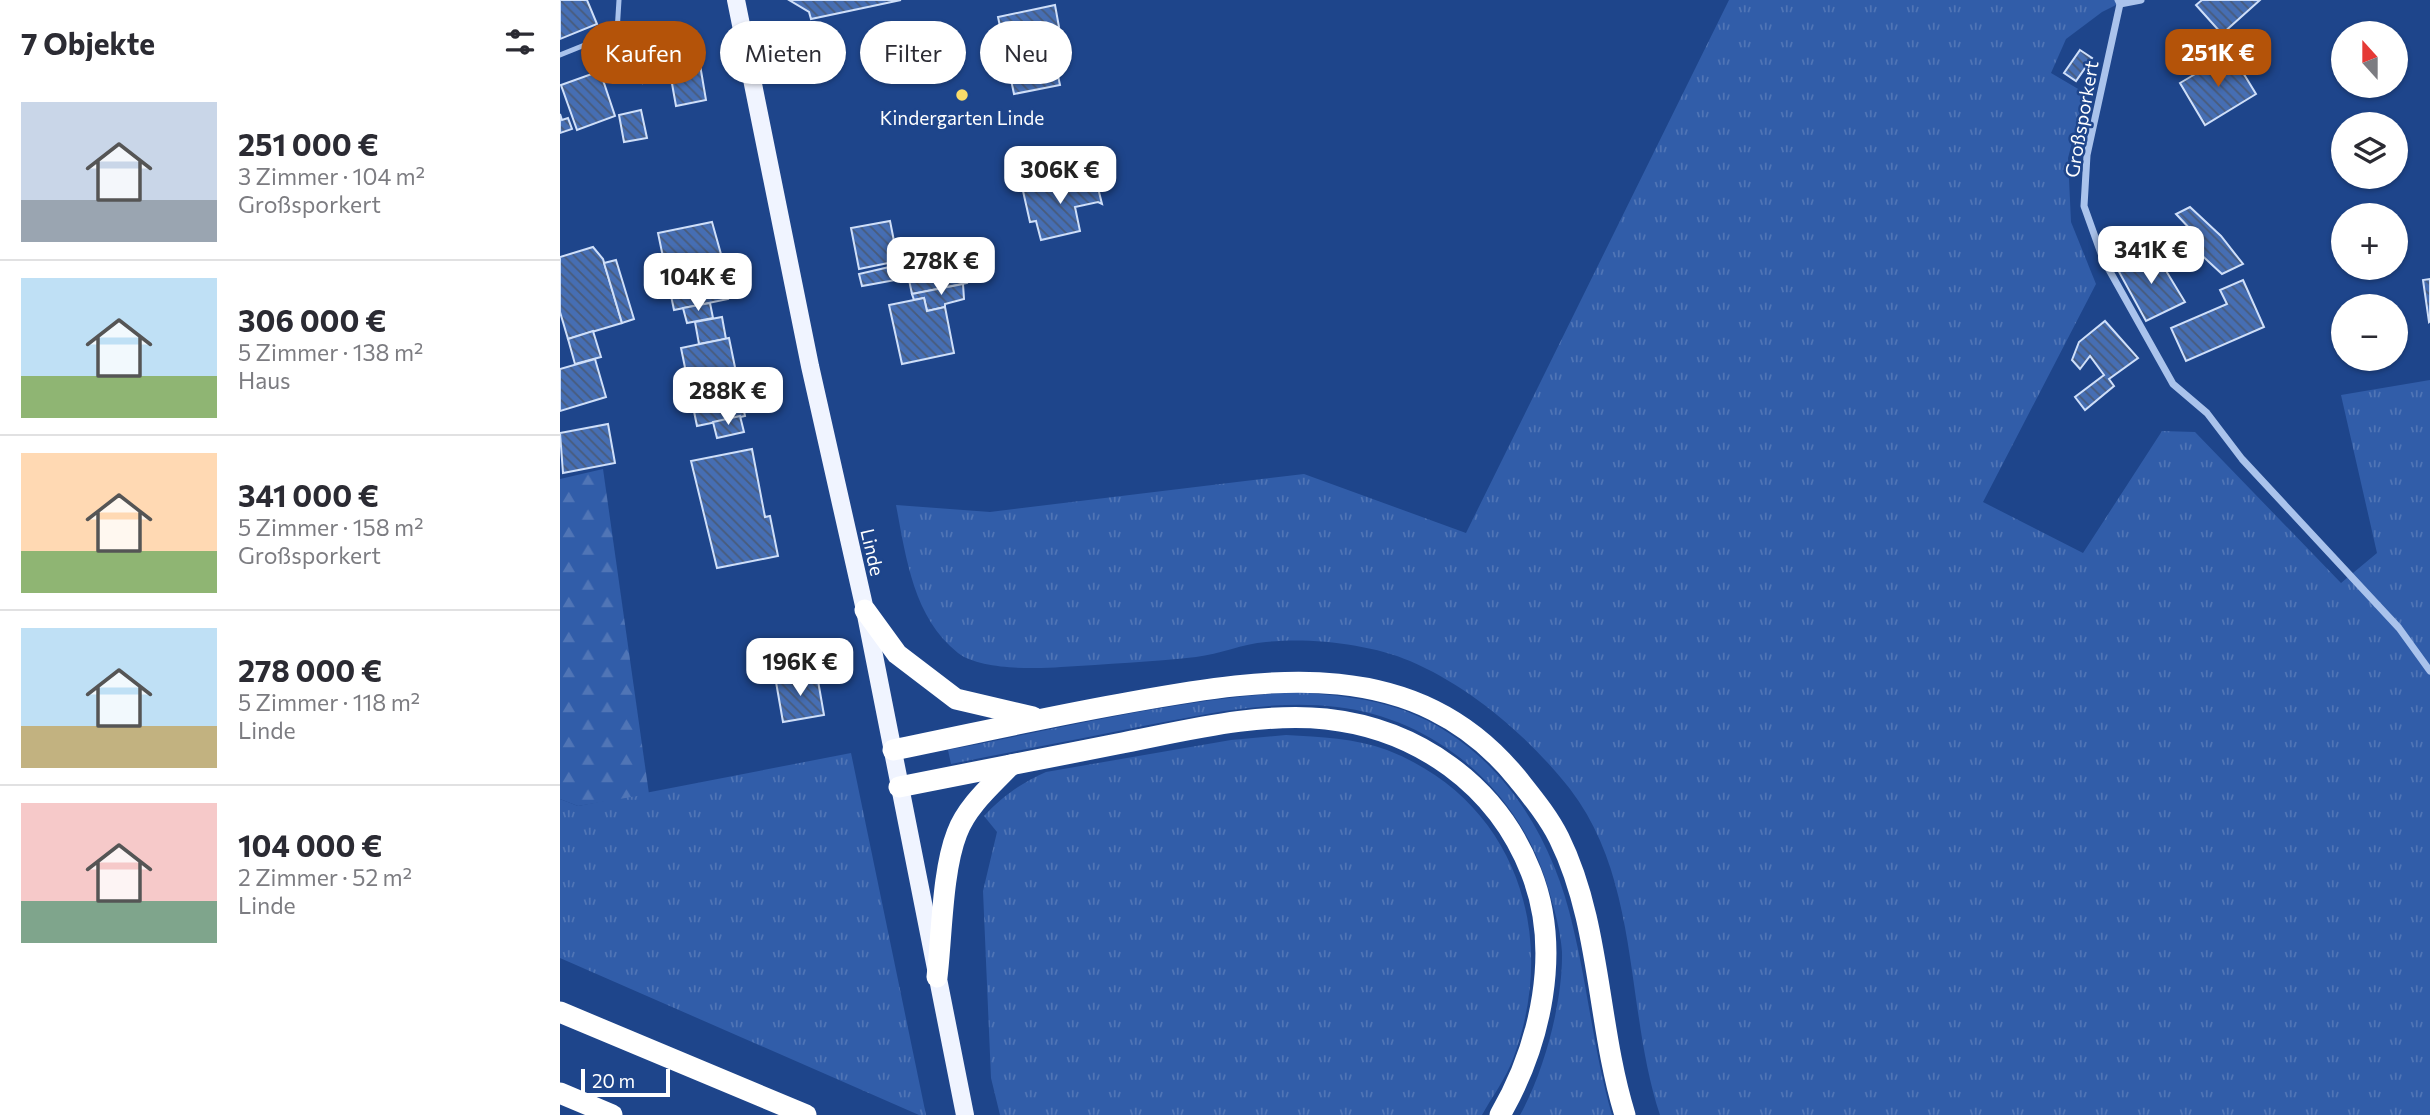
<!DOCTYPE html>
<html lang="de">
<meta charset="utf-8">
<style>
:root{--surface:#fff;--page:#f7f7f7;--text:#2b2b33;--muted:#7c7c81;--line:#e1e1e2;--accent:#b45309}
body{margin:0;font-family:Commissioner,sans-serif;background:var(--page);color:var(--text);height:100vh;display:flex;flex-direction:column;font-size:26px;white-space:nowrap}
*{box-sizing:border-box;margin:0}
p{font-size:23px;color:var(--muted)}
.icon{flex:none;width:38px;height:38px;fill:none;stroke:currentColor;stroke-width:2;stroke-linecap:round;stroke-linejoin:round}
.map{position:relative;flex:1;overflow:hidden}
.sheet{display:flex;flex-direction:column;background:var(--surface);width:560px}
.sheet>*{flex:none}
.top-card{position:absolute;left:21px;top:21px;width:665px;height:63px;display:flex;gap:14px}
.needle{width:46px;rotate:339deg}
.tools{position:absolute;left:1771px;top:21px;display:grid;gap:14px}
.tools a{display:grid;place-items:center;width:77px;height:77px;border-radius:50%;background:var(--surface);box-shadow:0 2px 5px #0004;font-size:35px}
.scale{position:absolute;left:21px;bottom:18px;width:89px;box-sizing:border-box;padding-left:7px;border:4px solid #fff;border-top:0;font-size:19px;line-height:24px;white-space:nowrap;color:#fff;-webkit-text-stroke:5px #1e458b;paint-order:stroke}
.price{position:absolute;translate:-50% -60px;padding:0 16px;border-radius:14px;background:#fff;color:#222;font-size:23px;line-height:46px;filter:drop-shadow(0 2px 4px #0008)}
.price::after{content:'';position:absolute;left:50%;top:42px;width:21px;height:16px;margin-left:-10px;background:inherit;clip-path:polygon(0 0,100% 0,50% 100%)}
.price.selected{background:var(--accent);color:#fff}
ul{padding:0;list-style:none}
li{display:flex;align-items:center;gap:21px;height:175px;padding:0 21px}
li+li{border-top:2px solid var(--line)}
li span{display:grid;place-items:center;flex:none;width:196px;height:140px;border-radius:0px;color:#555}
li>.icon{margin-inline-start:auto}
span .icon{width:84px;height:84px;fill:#fffc;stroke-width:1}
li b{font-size:30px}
h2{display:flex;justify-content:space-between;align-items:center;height:84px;padding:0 21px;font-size:30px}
.tag{padding:0 24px;border-radius:32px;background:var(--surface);box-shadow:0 2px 5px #0004;font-size:24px;line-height:63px}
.tag.selected{background:var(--accent);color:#fff}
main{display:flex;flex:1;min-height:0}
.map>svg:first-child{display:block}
</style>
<main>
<section class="sheet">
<h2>7 Objekte<svg class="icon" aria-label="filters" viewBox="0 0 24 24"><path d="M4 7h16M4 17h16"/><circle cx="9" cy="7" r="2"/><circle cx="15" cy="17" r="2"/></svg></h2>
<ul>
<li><span style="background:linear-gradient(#c9d6e8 70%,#9aa5b1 0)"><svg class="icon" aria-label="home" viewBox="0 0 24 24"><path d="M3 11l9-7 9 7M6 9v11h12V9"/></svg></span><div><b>251 000 €</b><p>3 Zimmer · 104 m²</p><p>Großsporkert</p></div></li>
<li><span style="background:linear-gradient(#bfe0f5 70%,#8fb573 0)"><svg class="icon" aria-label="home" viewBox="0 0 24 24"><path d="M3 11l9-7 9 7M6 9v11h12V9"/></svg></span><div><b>306 000 €</b><p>5 Zimmer · 138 m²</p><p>Haus</p></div></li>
<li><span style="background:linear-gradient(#ffd9b3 70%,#8fb573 0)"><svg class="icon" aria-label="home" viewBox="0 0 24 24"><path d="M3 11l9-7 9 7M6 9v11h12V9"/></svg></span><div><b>341 000 €</b><p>5 Zimmer · 158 m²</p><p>Großsporkert</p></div></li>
<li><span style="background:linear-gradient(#bfe0f5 70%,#c2b280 0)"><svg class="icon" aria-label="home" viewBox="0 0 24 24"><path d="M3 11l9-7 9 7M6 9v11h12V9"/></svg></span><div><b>278 000 €</b><p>5 Zimmer · 118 m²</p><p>Linde</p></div></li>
<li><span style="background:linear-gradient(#f6c9c9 70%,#7fa58c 0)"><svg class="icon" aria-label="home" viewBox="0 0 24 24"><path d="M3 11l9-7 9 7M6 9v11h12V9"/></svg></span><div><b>104 000 €</b><p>2 Zimmer · 52 m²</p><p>Linde</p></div></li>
</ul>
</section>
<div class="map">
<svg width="1870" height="1115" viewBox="0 0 1870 1115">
<defs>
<pattern id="grass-tufts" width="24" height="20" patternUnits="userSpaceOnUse" patternTransform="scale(1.75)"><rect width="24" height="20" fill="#315da9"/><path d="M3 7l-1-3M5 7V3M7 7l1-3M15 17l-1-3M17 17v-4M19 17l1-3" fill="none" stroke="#5075b6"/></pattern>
<pattern id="forest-firs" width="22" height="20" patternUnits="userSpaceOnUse" patternTransform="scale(1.75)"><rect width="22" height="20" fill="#315da9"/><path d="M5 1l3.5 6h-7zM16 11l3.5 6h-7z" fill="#5075b6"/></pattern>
<pattern id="building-back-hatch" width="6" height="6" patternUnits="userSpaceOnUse" patternTransform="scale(1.75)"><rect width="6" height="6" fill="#466eb3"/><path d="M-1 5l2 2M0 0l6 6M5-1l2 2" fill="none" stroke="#495b7a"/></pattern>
</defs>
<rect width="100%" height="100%" fill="#1e458b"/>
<g fill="url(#grass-tufts)">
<path d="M1169 0H1566L1542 12 1506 39 1491 73 1525 93 1508 158 1511 222 1536 284 1423 502 1523 553 1602 431 1635 432 1781 583 1817 553 1781 395 1870 380V1115H1100C1065 1010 1081 881 1010 789 970 738 911 687 850 661 811 644 748 637 706 642 682 644 660 654 636 657 592 662 546 664 501 667 475 669 420 670 398 653 353 617 346 557 336 505L430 512 744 474 906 533Z"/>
<path d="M738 692C773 695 809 698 843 710 937 745 992 833 1013 927 1028 989 1034 1053 1052 1115H960C984 1072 1003 1002 1002 952 1001 930 991 896 984 875 953 785 872 718 777 707 713 699 646 714 583 726 519 739 455 751 391 764L388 750C503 728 620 698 738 692Z"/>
<path d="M726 735C760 737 795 738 827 750 955 800 1000 934 953 1059 946 1078 932 1097 922 1115H440L431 1078 423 891 437 832 424 816C443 796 461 783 486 772L671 740Z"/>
<path d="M291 753 366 1115H359L0 958V799L18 806Z"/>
</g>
<path fill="url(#forest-firs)" d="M43 469 89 794 18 806 0 799V479Z"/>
<g fill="url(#building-back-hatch)" stroke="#cfdff9" stroke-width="2">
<path d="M0 0H27L37 24 0 39Z"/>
<path d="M229 0H341L251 19 249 12Z"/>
<path d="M1642 0H1700L1662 34 1636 5Z"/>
<path d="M495 5 499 27 488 29 500 85 454 94 438 17Z"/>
<path d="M1520 50 1532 58 1516 81 1504 73Z"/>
<path d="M109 52 110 58 138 53 146 100 116 106 111 78 83 83 79 58Z"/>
<path d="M1671 53 1696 94 1645 125 1620 83Z"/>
<path d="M40 71 55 116 17 130 1 85Z"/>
<path d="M81 110 87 138 64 142 59 115Z"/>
<path d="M0 114 2 120 8 118 12 129 0 133Z"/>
<path d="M550 154 553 172 506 182 502 164Z"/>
<path d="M535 176 542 204 538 202 515 207 520 231 481 240 476 221 470 222 463 191Z"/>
<path d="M1630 207 1661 236 1683 264 1662 274 1623 238 1632 231 1616 214Z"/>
<path d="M330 221 338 261 299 269 291 228Z"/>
<path d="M152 222 166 272H163L168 299 114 310 98 233Z"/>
<path d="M33 247 43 259 62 323 8 339 0 312V257Z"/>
<path d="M1594 251 1625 302 1586 321 1558 270Z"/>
<path d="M390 255 392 265 372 270 370 259Z"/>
<path d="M56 260 74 319 62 323 44 263Z"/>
<path d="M338 265 341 279 302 286 299 274Z"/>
<path d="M404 269 407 283 352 294 349 280Z"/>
<path d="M1870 279V321L1869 322 1863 280Z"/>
<path d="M1683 280 1704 327 1626 361 1611 328 1667 304 1660 290Z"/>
<path d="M403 284 404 299 385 304V307L367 311 364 298 354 300 352 294Z"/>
<path d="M364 298 367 311 385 307 394 353 342 364 329 305Z"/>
<path d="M150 303 153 318 127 323 123 308Z"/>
<path d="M162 317 166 339 139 344 135 322Z"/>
<path d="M1545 321 1578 358 1549 379 1554 386 1525 410 1515 397 1544 375 1530 356 1520 369 1512 360 1519 342Z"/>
<path d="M33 331 41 357 15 364 8 339Z"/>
<path d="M169 338 185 416 137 426 121 348Z"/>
<path d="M35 359 46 397 0 411V369Z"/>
<path d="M180 416 184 432 157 438 153 422Z"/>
<path d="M48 424 55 463 3 473 0 433Z"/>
<path d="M192 449 205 517 210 516 218 556 157 568 131 461Z"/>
<path d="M257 675 264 715 223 722 216 682Z"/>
</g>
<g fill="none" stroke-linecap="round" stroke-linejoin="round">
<path stroke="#aac3ec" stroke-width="5" d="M0 55 57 32 59 0"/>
<g stroke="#aac3ec" stroke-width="7">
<path d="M1558 0 1560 4 1527 155 1524 206 1543 259 1613 384 1647 413 1682 459 1839 628 1870 671"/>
<path d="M1560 4 1581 0"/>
</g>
<path stroke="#f0f4ff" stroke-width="18" d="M176 0 250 366 305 610 405 1115"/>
<g stroke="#fff" stroke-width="21">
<path d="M305 610 337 654 396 699 473 717"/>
<path d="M333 750C412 734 491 716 571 702 710 677 856 654 957 778 972 797 988 816 999 838 1041 923 1037 1025 1065 1115"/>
<path d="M339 787C412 773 484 758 557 744 625 731 697 712 766 719 858 729 937 785 971 872 1002 950 981 1044 940 1115"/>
<path d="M377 977C382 935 382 871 397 833 407 806 432 785 451 765"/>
<path d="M0 1012 246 1115"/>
<path d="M0 1093 52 1115"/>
</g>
</g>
<circle fill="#fbdc69" stroke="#1e458b" stroke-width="2.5" cx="402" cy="95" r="7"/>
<g text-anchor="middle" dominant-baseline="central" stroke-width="5" stroke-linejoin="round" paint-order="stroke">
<g font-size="19" fill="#fff" stroke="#1e458b">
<text x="402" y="117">Kindergarten Linde</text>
</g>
<g font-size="19" fill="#fff" stroke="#1e458b">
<text transform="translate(1521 119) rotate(-80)">Großsporkert</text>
<text transform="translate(313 552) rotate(77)">Linde</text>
</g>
</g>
</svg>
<div class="tools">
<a><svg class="needle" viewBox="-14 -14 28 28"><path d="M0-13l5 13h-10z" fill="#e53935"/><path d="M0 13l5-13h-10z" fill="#7c7c81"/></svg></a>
<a><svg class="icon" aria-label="layers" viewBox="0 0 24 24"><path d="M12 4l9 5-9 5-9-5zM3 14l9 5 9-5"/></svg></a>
<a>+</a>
<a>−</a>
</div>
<div class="scale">20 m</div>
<b class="price selected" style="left:1658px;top:89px">251K €</b>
<b class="price" style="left:500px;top:206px">306K €</b>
<b class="price" style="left:1591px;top:286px">341K €</b>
<b class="price" style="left:381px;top:297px">278K €</b>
<b class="price" style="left:138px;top:313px">104K €</b>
<b class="price" style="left:168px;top:427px">288K €</b>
<b class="price" style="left:240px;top:698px">196K €</b>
<div class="top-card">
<a class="tag selected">Kaufen</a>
<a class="tag">Mieten</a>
<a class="tag">Filter</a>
<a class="tag">Neu</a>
</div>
</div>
</main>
